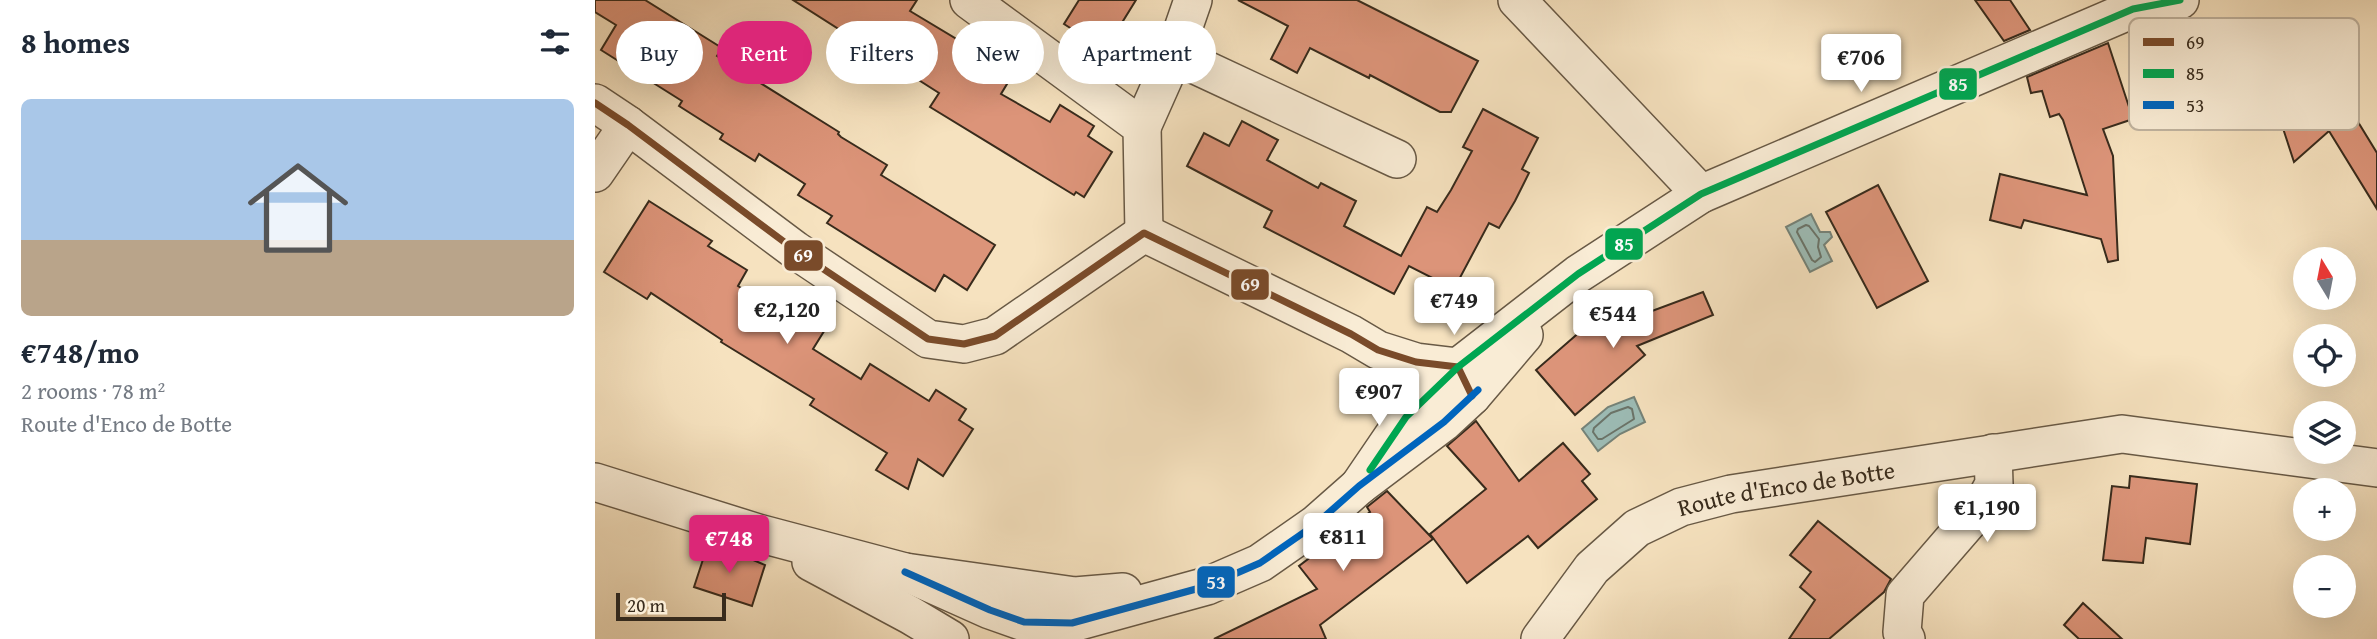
<!DOCTYPE html>
<meta charset="utf-8">
<style>
:root{--surface:#fff;--page:#f2f2f3;--text:#1f2937;--muted:#747a83;--line:#e0e1e3;--accent:#db2777}
body{margin:0;font-family:"Gentium Book Plus",serif;background:var(--page);color:var(--text);height:100vh;display:flex;flex-direction:column;font-size:26px;white-space:nowrap}
*{box-sizing:border-box;margin:0}
p{font-size:23px;color:var(--muted)}
.icon{flex:none;width:38px;height:38px;fill:none;stroke:currentColor;stroke-width:2;stroke-linecap:round;stroke-linejoin:round}
.map{position:relative;flex:1;overflow:hidden}
.drawer{display:flex;flex-direction:column;background:var(--surface);width:595px}
.drawer>*{flex:none}
.hud{position:absolute;left:21px;top:21px;width:665px;height:63px;display:flex;gap:14px}
.needle{width:46px;rotate:350deg}
.fabs{position:absolute;left:1698px;top:247px;display:grid;gap:14px}
.fabs a{display:grid;place-items:center;width:63px;height:63px;border-radius:50%;background:var(--surface);box-shadow:0 7px 28px #0002;font-size:35px}
.scale{position:absolute;left:21px;bottom:18px;width:110px;box-sizing:border-box;padding-left:7px;border:4px solid #382b1c;border-top:0;font-size:19px;line-height:24px;white-space:nowrap;color:#382b1c;-webkit-text-stroke:5px #f9ecd5;paint-order:stroke}
.price{position:absolute;translate:-50% -60px;padding:0 16px;border-radius:7px;background:#fff;color:#222;font-size:23px;line-height:46px;filter:drop-shadow(0 2px 4px #0008)}
.price::after{content:'';position:absolute;left:50%;top:42px;width:21px;height:16px;margin-left:-10px;background:inherit;clip-path:polygon(0 0,100% 0,50% 100%)}
.price.active{background:var(--accent);color:#fff}
ul{padding:0;list-style:none}
li{display:grid;align-content:center;gap:14px;height:371px;padding:0 21px}
li+li{border-top:2px solid var(--line)}
li span{display:grid;place-items:center;height:217px;border-radius:10px;color:#555}
li>.icon{margin-inline-start:auto}
span .icon{width:126px;height:126px;fill:#fffc;stroke-width:1}
li b{font-size:30px}
h2{display:flex;justify-content:space-between;align-items:center;height:84px;padding:0 21px;font-size:30px}
.chip{padding:0 24px;border-radius:32px;background:var(--surface);box-shadow:0 7px 28px #0002;font-size:24px;line-height:63px}
.chip.active{background:var(--accent);color:#fff}
main{display:flex;flex:1;min-height:0}
.map>svg:first-child{display:block}
</style>
<main>
<section class="drawer">
<h2>8 homes<svg class="icon" aria-label="filters" viewBox="0 0 24 24"><path d="M4 7h16M4 17h16"/><circle cx="9" cy="7" r="2"/><circle cx="15" cy="17" r="2"/></svg></h2>
<ul>
<li><span style="background:linear-gradient(#a9c7e8 65%,#b9a48a 0)"><svg class="icon" aria-label="home" viewBox="0 0 24 24"><path d="M3 11l9-7 9 7M6 9v11h12V9"/></svg></span><div><b>€748/mo</b><p>2 rooms · 78 m²</p><p>Route d'Enco de Botte</p></div></li>
</ul>
</section>
<div class="map">
<svg width="1782" height="639" viewBox="0 0 1782 639">
<rect width="100%" height="100%" fill="#f6e2bf"/>
<filter id="stains"><feTurbulence type="fractalNoise" baseFrequency=".00286" numOctaves="4"/><feColorMatrix values="0 0 0 0 .2 0 0 0 0 .09 0 0 0 0 .02 0 0 0 .5 -.17"/></filter>
<radialGradient id="worn" r=".72"><stop offset=".6" stop-color="#630" stop-opacity="0"/><stop offset="1" stop-color="#630" stop-opacity=".3"/></radialGradient>
<g fill="#9dbdb7" stroke="#758379" stroke-width="2">
<path d="M1216 214 1225 232H1235L1237 237 1229 245 1237 261 1215 272 1191 227Z"/>
<path d="M1039 397 1050 422 1025 434 1003 451 987 429 1013 407Z"/>
</g>
<g fill="none" stroke-linecap="round" stroke-linejoin="round">
<g stroke="#6a746a" stroke-width="2">
<path d="M1211 225 1214 226 1224 239 1223 247 1226 257 1220 262 1217 260 1202 232 1203 229Z"/>
<path d="M1033 407 1037 409 1039 419 1007 439H1003L998 432 999 428 1016 413Z"/>
</g>
</g>
<g fill="#dc9479" stroke="#382b1c" stroke-width="2">
<path d="M0 0H50L127 48 122 56 244 132 243 134 246 137 292 165 286 175 400 245 372 290 349 275 340 291 232 223 237 216 203 195 210 184 164 154 160 161 125 139 128 134 84 106 87 101 6 50 21 25 0 12Z"/>
<path d="M198 0H322L315 11 378 49 375 55 415 79 406 94 455 122 465 105 499 126 493 136 517 152 489 197 481 192 479 195 335 107 344 93Z"/>
<path d="M484 0H541L510 50 469 24Z"/>
<path d="M643 0H762L883 61 856 112H845L775 75 774 78 715 48 702 73 676 59 693 26Z"/>
<path d="M1380 0H1415L1435 30 1409 41Z"/>
<path d="M1700 19 1782 153V209L1734 131 1699 162 1653 21Z"/>
<path d="M1513 43 1538 119 1508 129 1518 156 1523 260 1513 262 1506 239 1429 220 1426 228 1395 220 1405 174 1492 195 1468 120 1464 114 1455 117 1447 91 1436 93 1432 77Z"/>
<path d="M888 109 943 138 927 169 934 173 920 201 904 228 894 223 859 289 814 266 799 294 669 227 677 211 592 166 609 133 634 146 647 121 683 140 672 160 723 188 726 183 761 201 749 226 806 256 832 207 842 212 856 190 877 151 868 147Z"/>
<path d="M1283 185 1333 281 1282 308 1231 212Z"/>
<path d="M54 201 117 241 113 246 152 270 143 286 190 316 196 307 231 328 218 349 266 379 275 364 334 401 341 390 371 409 364 420 378 429 348 476 323 459 313 489 281 470 292 453 215 405 219 399 126 342 127 340 56 293 52 299 9 272Z"/>
<path d="M1108 292 1118 315 1042 346 1050 355 980 415 941 370 1010 310 1022 324Z"/>
<path d="M881 421 924 481 968 443 995 474 987 481 1002 499 943 548 933 536 872 583 835 534 891 489 852 446Z"/>
<path d="M1535 476 1602 484 1595 544 1551 538 1548 563 1508 560 1517 486 1534 488Z"/>
<path d="M792 491 838 539 725 625 731 639H619L722 589 704 566 775 512 772 507Z"/>
<path d="M1223 521 1296 579 1289 592 1234 639H1194L1220 600 1205 587 1216 572 1195 555Z"/>
<path d="M114 541 170 565 157 606 99 587Z"/>
<path d="M1488 603 1527 639H1484L1469 625Z"/>
</g>
<g fill="none" stroke-linecap="round" stroke-linejoin="round">
<g stroke="#685945" stroke-width="40">
<g id="minor">
<path d="M374 0 547 127 549 233"/>
<path d="M922 0 1106 194"/>
<path d="M579 55 802 159"/>
<path d="M0 103 33 125 200 250 333 339 369 344 400 336 549 233 756 334 783 350 821 362 863 367 877 396"/>
<path d="M547 127 579 55 598 0"/>
<path d="M0 173 33 125"/>
<path d="M0 482 163 533 310 572 480 596 528 592"/>
<path d="M764 486 811 417 863 367 983 274 1106 194 1538 9 1585 0"/>
<path d="M216 562 315 615 355 639"/>
<path d="M310 572 395 610 429 622 477 623 612 586 665 563 721 524 764 486 849 422 877 396 929 335"/>
<path id="s1" d="M945 639 997 568 1042 528 1086 507 1136 494 1527 434 1782 468"/>
<path d="M1311 639 1307 632 1310 595 1387 506 1399 484 1398 453"/>
</g>
</g>
<use href="#minor" stroke="#f9ecd5" stroke-width="37"/>
<g stroke="#f9ecd5" stroke-width="12">
<path id="bus-1" d="M0 103 33 125 200 250 333 339 369 344 400 336 549 233 756 334 783 350 821 362 863 367 877 396"/>
</g>
<g stroke="#f9ecd5" stroke-width="12">
<path id="bus-2" d="M775 470 811 417 863 367 983 274 1106 194 1538 9 1585 0"/>
</g>
<g stroke="#f9ecd5" stroke-width="12">
<path id="bus-3" d="M310 572 395 610 429 622 477 623 612 586 665 563 721 524 764 486 849 422 883 390"/>
</g>
<use href="#bus-1" stroke="#7a4b2a" stroke-width="7"/>
<use href="#bus-2" stroke="#00a651" stroke-width="7"/>
<use href="#bus-3" stroke="#0065bd" stroke-width="7"/>
</g>
<g text-anchor="middle" dominant-baseline="central" stroke-width="5" stroke-linejoin="round" paint-order="stroke">
<g font-size="24" fill="#382b1c" stroke="#f9ecd5">
<text stroke="none"><textPath href="#s1" startOffset="304">Route d'Enco de Botte</textPath></text>
</g>
</g>
<rect x="1534" y="18" width="230" height="112" rx="10" fill="#f9ecd5" stroke="#bfb29e" stroke-width="2"/>
<rect x="1548" y="38" width="31" height="8" fill="#7a4b2a"/>
<rect x="1548" y="69" width="31" height="9" fill="#00a651"/>
<rect x="1548" y="101" width="31" height="8" fill="#0065bd"/>
<g font-size="19" fill="#382b1c">
<text x="1591" y="49">69</text>
<text x="1591" y="80">85</text>
<text x="1591" y="112">53</text>
</g>
<g stroke="#f9ecd5" stroke-width="2.5">
<rect x="1343" y="67" width="40" height="34" rx="7" fill="#00a651"/>
<rect x="1009" y="227" width="40" height="34" rx="7" fill="#00a651"/>
<rect x="188" y="239" width="41" height="33" rx="7" fill="#7a4b2a"/>
<rect x="635" y="268" width="40" height="33" rx="7" fill="#7a4b2a"/>
<rect x="601" y="565" width="40" height="34" rx="7" fill="#0065bd"/>
</g>
<g font-size="19" text-anchor="middle" font-weight="bold" fill="#fff">
<text x="1363" y="91">85</text>
<text x="1029" y="251">85</text>
<text x="208" y="262">69</text>
<text x="655" y="291">69</text>
<text x="621" y="589">53</text>
</g>
<rect width="100%" height="100%" filter="url(#stains)"/>
<rect width="100%" height="100%" fill="url(#worn)"/>
</svg>
<div class="fabs">
<a><svg class="needle" viewBox="-14 -14 28 28"><path d="M0-13l5 13h-10z" fill="#e53935"/><path d="M0 13l5-13h-10z" fill="#747a83"/></svg></a>
<a><svg class="icon" aria-label="locate" viewBox="0 0 24 24"><circle cx="12" cy="12" r="6"/><path d="M12 2v4M12 18v4M2 12h4M18 12h4"/></svg></a>
<a><svg class="icon" aria-label="layers" viewBox="0 0 24 24"><path d="M12 4l9 5-9 5-9-5zM3 14l9 5 9-5"/></svg></a>
<a>+</a>
<a>−</a>
</div>
<div class="scale">20 m</div>
<b class="price" style="left:1266px;top:94px">€706</b>
<b class="price" style="left:859px;top:337px">€749</b>
<b class="price" style="left:192px;top:346px">€2,120</b>
<b class="price" style="left:1018px;top:350px">€544</b>
<b class="price" style="left:784px;top:428px">€907</b>
<b class="price" style="left:1392px;top:544px">€1,190</b>
<b class="price" style="left:748px;top:573px">€811</b>
<b class="price active" style="left:134px;top:575px">€748</b>
<div class="hud">
<a class="chip">Buy</a>
<a class="chip active">Rent</a>
<a class="chip">Filters</a>
<a class="chip">New</a>
<a class="chip">Apartment</a>
</div>
</div>
</main>
